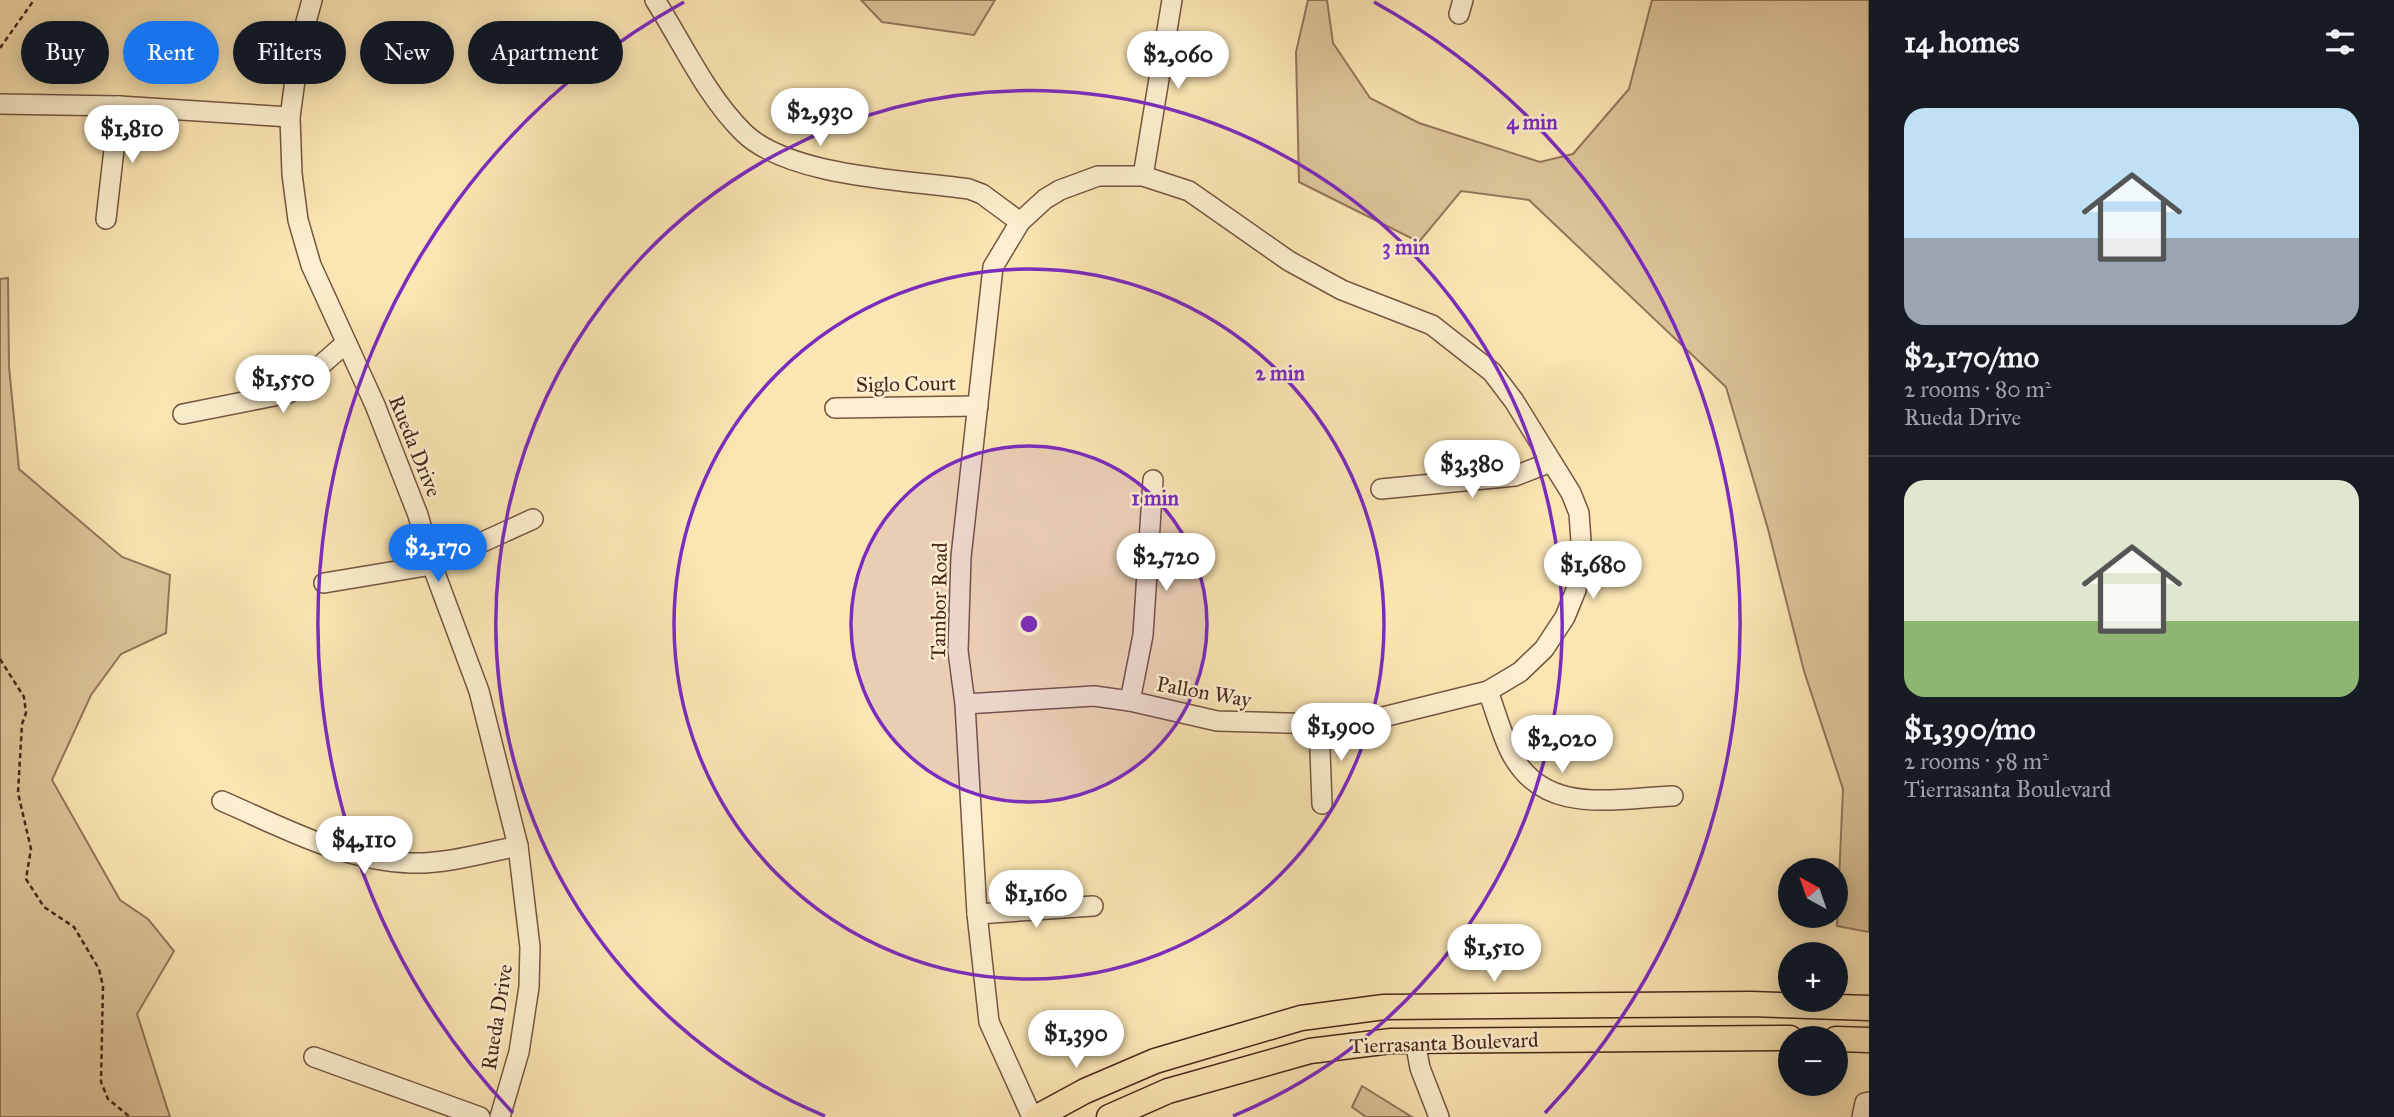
<!DOCTYPE html>
<meta charset="utf-8">
<style>
:root{--surface:#171b24;--page:#242831;--text:#f1f3f6;--muted:#9ea1a6;--line:#363941;--accent:#1a73e8}
body{margin:0;font-family:"IM FELL Great Primer",serif;background:var(--page);color:var(--text);height:100vh;display:flex;flex-direction:column;font-size:26px;white-space:nowrap}
*{box-sizing:border-box;margin:0}
p{font-size:23px;color:var(--muted)}
.icon{flex:none;width:38px;height:38px;fill:none;stroke:currentColor;stroke-width:2;stroke-linecap:round;stroke-linejoin:round}
.map{position:relative;flex:1;overflow:hidden}
.sheet{display:flex;flex-direction:column;background:var(--surface);width:525px}
.sheet>*{flex:none}
.guide{position:absolute;left:21px;top:21px;width:665px;height:63px;display:flex;gap:14px}
.needle{width:46px;rotate:320deg}
.tools{position:absolute;left:1778px;top:858px;display:grid;gap:14px}
.tools a{display:grid;place-items:center;width:70px;height:70px;border-radius:50%;background:var(--surface);box-shadow:0 4px 18px #0003;font-size:35px}
.price{position:absolute;translate:-50% -60px;padding:0 16px;border-radius:24px;background:#fff;color:#222;font-size:23px;line-height:46px;filter:drop-shadow(0 2px 4px #0008)}
.price::after{content:'';position:absolute;left:50%;top:42px;width:21px;height:16px;margin-left:-10px;background:inherit;clip-path:polygon(0 0,100% 0,50% 100%)}
.price.on{background:var(--accent);color:#fff}
ul{padding:0;list-style:none}
li{display:grid;align-content:center;gap:14px;height:371px;padding:0 35px}
li+li{border-top:2px solid var(--line)}
li span{display:grid;place-items:center;height:217px;border-radius:21px;color:#555}
li>.icon{margin-inline-start:auto}
span .icon{width:126px;height:126px;fill:#fffc;stroke-width:1}
li b{font-size:30px}
h2{display:flex;justify-content:space-between;align-items:center;height:84px;padding:0 35px;font-size:30px}
.chip{padding:0 24px;border-radius:32px;background:var(--surface);box-shadow:0 4px 18px #0003;font-size:24px;line-height:63px}
.chip.on{background:var(--accent);color:#fff}
main{display:flex;flex:1;min-height:0}
.map>svg:first-child{display:block}
</style>
<main>
<div class="map">
<svg width="1869" height="1117" viewBox="0 0 1869 1117">
<rect width="100%" height="100%" fill="#fae5b3"/>
<filter id="stains"><feTurbulence type="fractalNoise" baseFrequency=".00286" numOctaves="4"/><feColorMatrix values="0 0 0 0 .2 0 0 0 0 .09 0 0 0 0 .02 0 0 0 .5 -.17"/></filter>
<radialGradient id="worn" r=".72"><stop offset=".6" stop-color="#630" stop-opacity="0"/><stop offset="1" stop-color="#630" stop-opacity=".3"/></radialGradient>
<g fill="#dcc599" stroke="#92765a" stroke-width="2">
<path d="M861 0H995L974 35 882 22Z"/>
<path d="M1308 0H1327L1333 43 1370 98 1419 123 1540 162 1573 154 1629 89 1652 0H1869V932L1837 926 1843 789 1804 671 1768 529 1726 387 1529 200 1461 191 1419 242 1299 182 1296 52Z"/>
<path d="M8 278 9 367 19 469 122 557 170 575 166 633 121 654 91 695 52 780 120 900 148 919 174 951 137 1014 170 1117H0V279Z"/>
<path d="M1362 1086 1412 1117H1366L1352 1107Z"/>
</g>
<g fill="none" stroke-linecap="round" stroke-linejoin="round">
<g stroke="#745640" stroke-width="22">
<g id="minor">
<path d="M312 0 300 44 290 117 292 174 298 220 311 265 375 405 418 515 432 565 479 691 518 846 530 947 529 987 519 1052 500 1117"/>
<path d="M655 0C683 44 707 97 744 133 790 177 907 180 969 189L982 194 1020 222"/>
<path d="M1459 14 1463 0"/>
<path d="M0 104 119 106 290 117"/>
<path d="M1143 176 1172 0"/>
<path d="M106 219 119 106"/>
<path d="M835 408 978 406"/>
<path d="M183 414 289 393 346 343"/>
<path d="M1381 489 1515 476 1551 462"/>
<path d="M324 583 432 565 533 519"/>
<path d="M1488 691C1495 710 1501 732 1510 751 1543 817 1613 798 1673 796"/>
<path d="M1130 701 1143 635 1153 480"/>
<path d="M965 704 1094 696 1130 701 1217 721 1319 724 1363 722 1488 691 1520 672 1544 649 1565 617 1576 590 1582 556 1579 513 1571 493 1514 401 1492 372 1432 325 1342 290 1289 261 1189 191 1143 176H1098L1060 190 1045 199 1020 222 993 267 961 557 958 651 965 704 977 914 989 1022 1032 1117"/>
<path d="M1319 724 1322 804"/>
<path d="M222 801C282 827 344 861 411 863 447 864 483 853 518 846"/>
<path d="M977 914 1093 906"/>
<path d="M1415 1041 1420 1068 1439 1117"/>
<path d="M314 1057 480 1117"/>
<path d="M1862 1117 1865 1103 1869 1102"/>
</g>
</g>
<g stroke="#47271a" stroke-width="27">
<g id="major">
<path d="M1836 1039 1869 1040"/>
<path d="M1037 1117 1085 1091 1155 1061 1301 1018 1384 1007 1751 1004 1869 1008"/>
<path d="M1109 1117 1168 1091 1310 1051 1391 1041 1790 1038"/>
</g>
</g>
<g stroke="#47271a" stroke-width="2.5" stroke-dasharray="5 3.5" stroke-linecap="butt">
<path d="M0 48 34 0"/>
<path d="M0 659 24 697 26 713 22 724 18 793 31 849 26 879 44 907 74 927 99 969 103 986 101 1082 108 1099 130 1117"/>
</g>
<use href="#minor" stroke="#fceece" stroke-width="19"/>
<use href="#major" stroke="#fae5b3" stroke-width="24"/>
</g>
<circle cx="1029" cy="624" r="178" fill="#7b2cbf" fill-opacity=".12"/>
<g fill="none" stroke="#7b2cbf" stroke-width="3.5">
<circle cx="1029" cy="624" r="178"/>
<circle cx="1029" cy="624" r="355"/>
<path d="M825 1116A533 533 0 1 1 1233 1116"/>
<path d="M513 1113A711 711 0 0 1 684 2M1374 2A711 711 0 0 1 1545 1113"/>
</g>
<g text-anchor="middle" dominant-baseline="central" stroke-width="5" stroke-linejoin="round" paint-order="stroke">
<g font-size="21" fill="#47271a" stroke="#fceece">
<text transform="translate(906 384) rotate(-1)">Siglo Court</text>
<text transform="translate(415 446) rotate(68)">Rueda Drive</text>
<text transform="translate(939 601) rotate(-89)">Tambor Road</text>
<text transform="translate(1204 692) rotate(10)">Pallon Way</text>
<text transform="translate(497 1017) rotate(-81)">Rueda Drive</text>
<text transform="translate(1444 1043) rotate(-2)">Tierrasanta Boulevard</text>
</g>
</g>
<circle cx="1029" cy="624" r="10" fill="#7b2cbf" stroke="#fceece" stroke-width="3.5"/>
<g font-size="21" text-anchor="middle" font-weight="bold" fill="#7b2cbf" stroke="#fceece" stroke-width="5" stroke-linejoin="round" paint-order="stroke">
<text x="1532" y="129">4 min</text>
<text x="1406" y="254">3 min</text>
<text x="1280" y="380">2 min</text>
<text x="1155" y="505">1 min</text>
</g>
<rect width="100%" height="100%" filter="url(#stains)"/>
<rect width="100%" height="100%" fill="url(#worn)"/>
</svg>
<div class="tools">
<a><svg class="needle" viewBox="-14 -14 28 28"><path d="M0-13l5 13h-10z" fill="#e53935"/><path d="M0 13l5-13h-10z" fill="#9ea1a6"/></svg></a>
<a>+</a>
<a>−</a>
</div>
<b class="price" style="left:1178px;top:91px">$2,060</b>
<b class="price" style="left:820px;top:148px">$2,930</b>
<b class="price" style="left:132px;top:165px">$1,810</b>
<b class="price" style="left:283px;top:415px">$1,550</b>
<b class="price" style="left:1472px;top:500px">$3,380</b>
<b class="price on" style="left:438px;top:584px">$2,170</b>
<b class="price" style="left:1166px;top:593px">$2,720</b>
<b class="price" style="left:1593px;top:601px">$1,680</b>
<b class="price" style="left:1341px;top:763px">$1,900</b>
<b class="price" style="left:1562px;top:775px">$2,020</b>
<b class="price" style="left:364px;top:876px">$4,110</b>
<b class="price" style="left:1036px;top:930px">$1,160</b>
<b class="price" style="left:1494px;top:984px">$1,510</b>
<b class="price" style="left:1076px;top:1070px">$1,390</b>
<div class="guide">
<a class="chip">Buy</a>
<a class="chip on">Rent</a>
<a class="chip">Filters</a>
<a class="chip">New</a>
<a class="chip">Apartment</a>
</div>
</div>
<section class="sheet">
<h2>14 homes<svg class="icon" aria-label="filters" viewBox="0 0 24 24"><path d="M4 7h16M4 17h16"/><circle cx="9" cy="7" r="2"/><circle cx="15" cy="17" r="2"/></svg></h2>
<ul>
<li><span style="background:linear-gradient(#bfe0f5 60%,#9aa5b1 0)"><svg class="icon" aria-label="home" viewBox="0 0 24 24"><path d="M3 11l9-7 9 7M6 9v11h12V9"/></svg></span><div><b>$2,170/mo</b><p>2 rooms · 80 m²</p><p>Rueda Drive</p></div></li>
<li><span style="background:linear-gradient(#dfe7d0 65%,#8fb573 0)"><svg class="icon" aria-label="home" viewBox="0 0 24 24"><path d="M3 11l9-7 9 7M6 9v11h12V9"/></svg></span><div><b>$1,390/mo</b><p>2 rooms · 58 m²</p><p>Tierrasanta Boulevard</p></div></li>
</ul>
</section>
</main>
